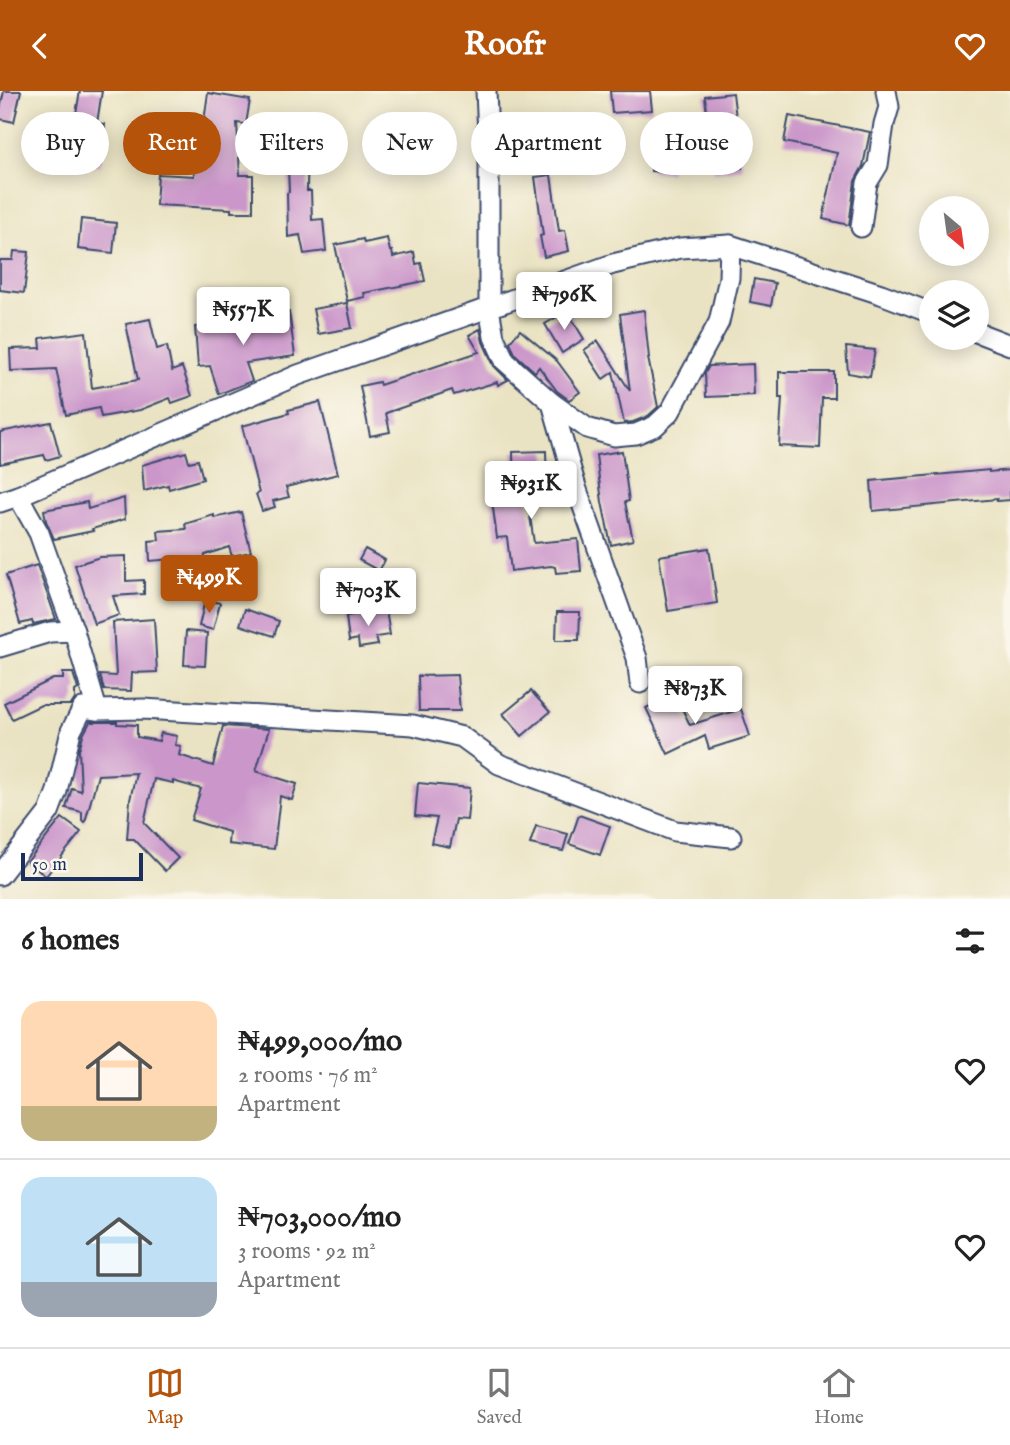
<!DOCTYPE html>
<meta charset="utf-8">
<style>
:root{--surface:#fff;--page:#f6f6f6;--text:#222;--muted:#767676;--line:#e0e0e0;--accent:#b45309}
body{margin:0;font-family:"IM FELL English",serif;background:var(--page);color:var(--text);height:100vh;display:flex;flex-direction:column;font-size:26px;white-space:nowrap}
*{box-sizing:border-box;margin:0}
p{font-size:23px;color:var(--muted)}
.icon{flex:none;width:38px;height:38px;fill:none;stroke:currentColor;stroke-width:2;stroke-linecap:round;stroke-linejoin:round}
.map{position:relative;height:808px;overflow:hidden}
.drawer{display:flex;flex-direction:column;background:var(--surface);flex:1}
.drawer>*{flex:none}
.hud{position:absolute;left:21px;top:21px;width:970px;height:63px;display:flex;gap:14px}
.needle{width:46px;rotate:151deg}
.tools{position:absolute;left:919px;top:105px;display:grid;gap:14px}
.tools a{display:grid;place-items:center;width:70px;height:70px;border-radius:50%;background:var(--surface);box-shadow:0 4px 18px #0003;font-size:35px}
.scale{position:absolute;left:21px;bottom:18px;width:122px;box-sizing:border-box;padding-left:7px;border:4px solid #1b2f5e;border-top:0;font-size:19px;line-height:24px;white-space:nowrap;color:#1b2f5e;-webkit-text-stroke:5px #fbf7ec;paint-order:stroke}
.price{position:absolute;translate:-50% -60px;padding:0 16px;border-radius:7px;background:#fff;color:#222;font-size:23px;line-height:46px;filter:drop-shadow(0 2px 4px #0008)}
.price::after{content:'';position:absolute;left:50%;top:42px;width:21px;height:16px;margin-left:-10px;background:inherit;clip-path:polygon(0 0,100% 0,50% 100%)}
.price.on{background:var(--accent);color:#fff}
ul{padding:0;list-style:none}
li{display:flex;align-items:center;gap:21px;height:175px;padding:0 21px}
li+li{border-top:2px solid var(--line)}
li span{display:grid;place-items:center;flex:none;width:196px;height:140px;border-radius:21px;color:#555}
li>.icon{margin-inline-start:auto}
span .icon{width:84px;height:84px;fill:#fffc;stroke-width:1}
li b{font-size:30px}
h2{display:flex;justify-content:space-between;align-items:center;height:84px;padding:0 21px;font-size:30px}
.chip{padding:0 24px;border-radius:32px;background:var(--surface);box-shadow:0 4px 18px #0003;font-size:24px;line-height:63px}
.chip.on{background:var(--accent);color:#fff}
header{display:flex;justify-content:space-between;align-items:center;height:91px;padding:0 21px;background:var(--accent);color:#fff;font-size:32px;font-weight:800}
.tabs{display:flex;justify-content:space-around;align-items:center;height:98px;border-top:2px solid var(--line);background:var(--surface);font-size:19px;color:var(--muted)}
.tabs a{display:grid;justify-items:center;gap:4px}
.tabs .on{color:var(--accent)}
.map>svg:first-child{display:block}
</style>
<header><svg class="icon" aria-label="back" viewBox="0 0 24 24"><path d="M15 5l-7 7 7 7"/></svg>Roofr<svg class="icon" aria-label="heart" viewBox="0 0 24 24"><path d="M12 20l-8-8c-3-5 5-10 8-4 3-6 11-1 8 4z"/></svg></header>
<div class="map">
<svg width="1010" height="808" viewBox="0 0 1010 808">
<rect width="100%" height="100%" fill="#fbf7ec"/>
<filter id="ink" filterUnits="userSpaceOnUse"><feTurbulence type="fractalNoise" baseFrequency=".0143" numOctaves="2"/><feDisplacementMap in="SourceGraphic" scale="14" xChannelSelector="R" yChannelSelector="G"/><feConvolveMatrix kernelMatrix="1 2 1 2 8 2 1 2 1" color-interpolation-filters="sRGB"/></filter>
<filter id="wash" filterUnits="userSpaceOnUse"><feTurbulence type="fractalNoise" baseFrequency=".00686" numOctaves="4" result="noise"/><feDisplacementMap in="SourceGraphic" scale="28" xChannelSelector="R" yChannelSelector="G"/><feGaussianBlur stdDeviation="1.57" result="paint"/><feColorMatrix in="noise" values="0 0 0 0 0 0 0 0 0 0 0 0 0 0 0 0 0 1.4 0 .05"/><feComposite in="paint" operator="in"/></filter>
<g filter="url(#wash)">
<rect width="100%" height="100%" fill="#eae3c3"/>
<g id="blocks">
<g fill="#cb96ca">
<path d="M4 0H21L14 31 0 28V18Z"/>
<path d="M80 0H102L97 32 105 33 100 75 72 72 75 45H72Z"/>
<path d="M610 0H650L652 19 612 22Z"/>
<path d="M208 2 250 9 246 33 237 32 240 84H253V121H231V118L156 114 158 83 194 85 192 45H202Z"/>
<path d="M733 2 742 77 714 81 711 59 685 63 680 30 707 25 705 5Z"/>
<path d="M789 25 870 41 863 75 855 90 849 134 823 128 837 62 784 51Z"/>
<path d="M283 42H308L307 100H311L312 129 323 128 326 160 304 163 300 144 288 146 287 102 289 101 288 77H283Z"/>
<path d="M654 55 673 57 670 82 651 80Z"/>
<path d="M551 84 559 140 565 139 569 160 544 166 540 145 543 144 535 86Z"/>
<path d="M81 128 116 132 113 162 78 158Z"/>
<path d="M387 147 390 160H392L393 166 414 161 416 173 421 172 425 190 364 202 365 206 347 210 335 154 363 148 364 152Z"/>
<path d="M14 160 29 161 24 202 0 199V169H13Z"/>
<path d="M754 188 775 192 771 215 750 211Z"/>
<path d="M347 212 352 237 318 243 313 218Z"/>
<path d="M644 219 649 267H648L658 316 648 325 633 331 624 332 613 281 603 288 584 259 598 250 630 300 620 223Z"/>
<path d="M567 220 584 248 562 262 545 233Z"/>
<path d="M289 221 295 265 246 272 252 290 219 303 210 275 198 276 195 236 251 232V226Z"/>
<path d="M150 228 157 258 167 255 172 280 182 276 192 305 172 312 170 307 140 319 101 326 99 317 66 324 56 278 11 280 10 258 41 257 40 247 86 241 92 297 138 289 126 233Z"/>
<path d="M480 238 483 251 494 275 508 289 498 294 497 291 454 304 452 299 386 322 390 341 370 345 360 295 379 291 380 294 479 261 469 244Z"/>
<path d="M520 239 557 270 580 301 569 309 557 300 539 276 535 281 515 263 510 251Z"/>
<path d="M846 256 875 259 870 286 848 282Z"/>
<path d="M753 273 754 304 706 306 705 282 709 275Z"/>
<path d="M779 281H834V307H822L820 357 779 355 782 307H779Z"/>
<path d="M320 311 338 383 286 396 289 406 273 410 275 416 262 420 256 403 259 402 242 335 289 322 288 319Z"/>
<path d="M51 331 60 365 46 369 44 364 0 373V341Z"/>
<path d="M546 360 547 397 526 398 534 452 578 448 581 480 556 482 555 476 551 475 511 480 507 446 497 447 492 410 514 407 513 361Z"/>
<path d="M622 360 629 410 625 411 633 449 611 454 602 411 596 364Z"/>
<path d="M186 361 189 371 198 369 203 388 169 398 168 394 144 400 142 374Z"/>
<path d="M989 379V381L1010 379V409L997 410V408L873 420 871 390Z"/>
<path d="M124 407 125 428 92 438 93 440 54 448 46 430 44 419 87 411 88 418Z"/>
<path d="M241 421 251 461 232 465 229 456 205 464 200 502 186 500V498H171L172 468 150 470 149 450 159 449 158 440 186 438 185 433 214 424V427Z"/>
<path d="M709 457 717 512 668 520 659 465Z"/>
<path d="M365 458 385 469 379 480 359 469Z"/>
<path d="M126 465V490L144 489V503L113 505 119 524 94 533 75 474 100 466Z"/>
<path d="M37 474 56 528 33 533 32 530 20 533 6 484Z"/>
<path d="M205 509 220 512 213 539 199 535Z"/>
<path d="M245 518 279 530 274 545 240 534Z"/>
<path d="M386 519 390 544 376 546 378 554 359 557 358 548 349 550 346 525Z"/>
<path d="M557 521H580L579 549H556Z"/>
<path d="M154 528 157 581 132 582 131 600 104 599 100 584 116 585 113 531Z"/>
<path d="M186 540 207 542 205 575 184 574Z"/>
<path d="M63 582H73L78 598 75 600V608L71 614H41L12 628 4 612 53 588H63Z"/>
<path d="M457 584 460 620H419L418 585Z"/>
<path d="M531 600 550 621 522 645 503 623Z"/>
<path d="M675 603 690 634 741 618 750 645 709 658 705 645 668 663 646 617Z"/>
<path d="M90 631H117V633L137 634V646L159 650 161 642 177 645 175 654 181 655 179 664 213 675 223 635 269 638 256 680 297 693 292 709 280 705 274 758 228 753 229 741 191 729 201 698 173 690V692L154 688 144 732 178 767 165 780 134 748H127L130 709 136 682 98 684 85 731 82 730V721L66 717 72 697 81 700 79 659 83 644Z"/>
<path d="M418 692 470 697 467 729 456 728 450 756 431 752 437 727 415 725Z"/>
<path d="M579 724 610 735 600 764 569 753Z"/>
<path d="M62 727 81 741 46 785 27 771Z"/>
<path d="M536 735 568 743 563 760 530 753Z"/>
</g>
</g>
</g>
<g filter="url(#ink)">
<use href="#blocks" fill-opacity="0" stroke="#3a4a6d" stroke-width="2"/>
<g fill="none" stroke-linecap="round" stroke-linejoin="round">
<g stroke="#3a4a6d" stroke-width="23">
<g id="minor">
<path d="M486 0 489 66V217L494 246 505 270 552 312 587 337 614 345 636 343 655 335 670 321 719 231 729 187 730 154"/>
<path d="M861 136 867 92 878 74 884 33 889 16 886 0"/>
<path d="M976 241 1010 254"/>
<path d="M552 312 576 396 637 567 640 592"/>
<path d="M0 411 18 405 298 284 613 173 680 157 730 154 881 203 931 222"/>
<path d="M0 556 50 541 74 540"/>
<path d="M97 619 143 618 413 634 462 646 499 673 675 740 731 746"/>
<path d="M0 784 49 721 57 700 71 640 83 617 97 619 74 540 39 442 18 405"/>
</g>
</g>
<use href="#minor" stroke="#fff" stroke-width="19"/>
</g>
</g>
</svg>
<div class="tools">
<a><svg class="needle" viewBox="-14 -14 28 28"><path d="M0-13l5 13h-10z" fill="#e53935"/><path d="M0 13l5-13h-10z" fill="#767676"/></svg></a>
<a><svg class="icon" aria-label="layers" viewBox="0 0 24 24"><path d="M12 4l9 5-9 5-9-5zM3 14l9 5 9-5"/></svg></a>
</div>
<div class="scale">50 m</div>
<b class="price" style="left:564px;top:241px">₦796K</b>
<b class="price" style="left:243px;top:256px">₦557K</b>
<b class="price" style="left:531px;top:430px">₦931K</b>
<b class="price on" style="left:209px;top:524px">₦499K</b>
<b class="price" style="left:368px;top:537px">₦703K</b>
<b class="price" style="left:695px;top:635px">₦873K</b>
<div class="hud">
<a class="chip">Buy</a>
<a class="chip on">Rent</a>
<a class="chip">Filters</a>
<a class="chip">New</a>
<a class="chip">Apartment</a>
<a class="chip">House</a>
</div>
</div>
<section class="drawer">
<h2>6 homes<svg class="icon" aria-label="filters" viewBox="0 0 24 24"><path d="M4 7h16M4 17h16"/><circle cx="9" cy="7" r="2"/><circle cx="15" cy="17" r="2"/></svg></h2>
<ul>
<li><span style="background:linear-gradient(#ffd9b3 75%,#c2b280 0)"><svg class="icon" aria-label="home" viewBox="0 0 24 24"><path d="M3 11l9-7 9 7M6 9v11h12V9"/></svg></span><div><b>₦499,000/mo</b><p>2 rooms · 76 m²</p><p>Apartment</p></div><svg class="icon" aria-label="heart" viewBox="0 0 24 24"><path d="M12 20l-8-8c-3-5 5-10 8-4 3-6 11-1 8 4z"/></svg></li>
<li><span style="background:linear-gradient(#bfe0f5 75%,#9aa5b1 0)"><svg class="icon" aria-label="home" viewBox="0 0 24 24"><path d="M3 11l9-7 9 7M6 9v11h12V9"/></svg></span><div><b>₦703,000/mo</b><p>3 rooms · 92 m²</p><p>Apartment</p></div><svg class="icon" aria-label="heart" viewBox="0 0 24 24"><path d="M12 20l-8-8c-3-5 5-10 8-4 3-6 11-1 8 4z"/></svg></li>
</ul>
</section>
<nav class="tabs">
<a class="on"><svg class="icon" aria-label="map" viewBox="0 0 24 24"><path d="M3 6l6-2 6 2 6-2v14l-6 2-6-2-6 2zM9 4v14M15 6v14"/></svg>Map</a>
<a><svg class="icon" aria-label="saved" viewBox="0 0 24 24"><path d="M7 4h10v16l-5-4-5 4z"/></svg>Saved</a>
<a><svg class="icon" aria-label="home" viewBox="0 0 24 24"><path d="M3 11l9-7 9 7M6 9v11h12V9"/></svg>Home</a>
</nav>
